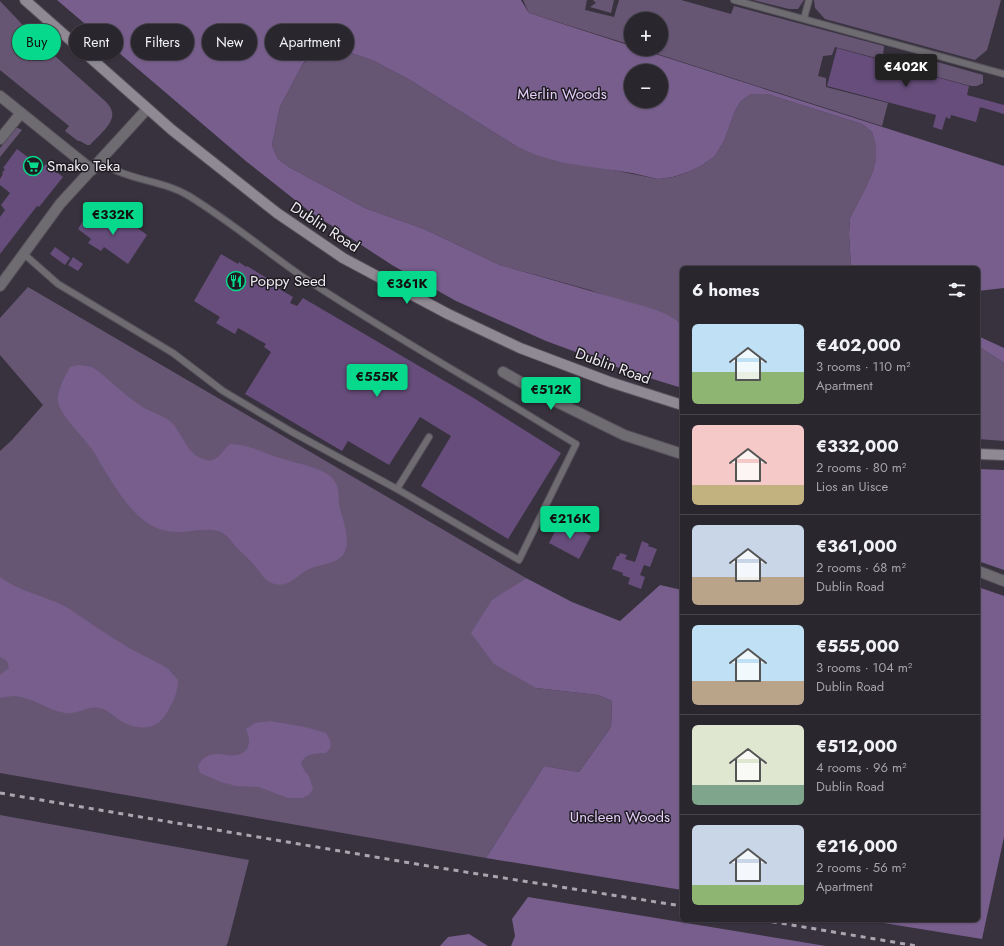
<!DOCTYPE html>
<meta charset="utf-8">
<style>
:root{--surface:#2a262e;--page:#36323a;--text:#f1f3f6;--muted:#a5a5aa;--line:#46434a;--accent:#06d98b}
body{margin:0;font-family:Jost,sans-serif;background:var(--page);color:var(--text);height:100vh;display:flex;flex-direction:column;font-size:15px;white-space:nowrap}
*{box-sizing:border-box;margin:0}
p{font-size:13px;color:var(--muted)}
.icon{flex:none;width:22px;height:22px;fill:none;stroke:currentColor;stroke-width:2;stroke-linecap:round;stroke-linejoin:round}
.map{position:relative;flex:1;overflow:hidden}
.drawer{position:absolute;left:680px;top:266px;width:300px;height:656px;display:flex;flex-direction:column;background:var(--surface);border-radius:6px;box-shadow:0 1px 3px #0004,0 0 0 1px var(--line)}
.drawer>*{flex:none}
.hud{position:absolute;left:12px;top:24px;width:380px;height:36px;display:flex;gap:8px}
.buttons{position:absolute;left:624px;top:12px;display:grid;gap:8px}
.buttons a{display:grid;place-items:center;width:44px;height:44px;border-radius:50%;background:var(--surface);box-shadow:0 1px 3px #0004,0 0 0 1px var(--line);font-size:20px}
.price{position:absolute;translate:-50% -34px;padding:0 9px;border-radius:4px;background:var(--accent);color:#111;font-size:13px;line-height:26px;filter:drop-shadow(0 1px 2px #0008)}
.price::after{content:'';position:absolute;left:50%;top:24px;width:12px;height:9px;margin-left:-6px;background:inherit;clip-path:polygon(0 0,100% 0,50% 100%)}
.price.current{background:#222;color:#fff}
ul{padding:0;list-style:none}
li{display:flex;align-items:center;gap:12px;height:100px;padding:0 12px}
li+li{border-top:1px solid var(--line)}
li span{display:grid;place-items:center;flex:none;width:112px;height:80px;border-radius:6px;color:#555}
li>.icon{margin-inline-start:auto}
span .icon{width:48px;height:48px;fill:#fffc;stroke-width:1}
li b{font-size:17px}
h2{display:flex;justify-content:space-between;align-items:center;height:48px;padding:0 12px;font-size:17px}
.tag{padding:0 14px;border-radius:18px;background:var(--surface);box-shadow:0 1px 3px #0004,0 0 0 1px var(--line);font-size:14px;line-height:36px}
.tag.current{background:var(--accent);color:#111}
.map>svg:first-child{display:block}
</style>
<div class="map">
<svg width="1004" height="946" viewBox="0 0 1004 946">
<rect width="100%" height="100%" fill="#38323e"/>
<g fill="#665674">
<path d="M523 0H587L585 10 614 17 619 0H681L731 14 734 6 884 46 883 56 887 58V61L835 47 832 55 823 56 818 76 826 78V87L888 103 882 126 642 49H661V19H631V45L529 13Z"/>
<path d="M593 0H614L611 13 590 7 596 3Z"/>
<path d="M753 0H804L798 9H789Z"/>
<path d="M814 0H1001L987 50 975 60 825 19 815 8Z"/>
<path d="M0 1 37 40 105 101C108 104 111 107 112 112 115 123 97 137 90 145H87L80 141H78L65 131 69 126 0 70Z"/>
<path d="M329 48 342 50 372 60 410 80 516 146 602 168 658 179 674 177 688 172 701 166 715 156 724 141 735 111 741 101 751 94H767L862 124 872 132 876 146V159L873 171 866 187 850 218 849 234 851 268H682V326L679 323 590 290 500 265 424 229 365 208 289 167 278 159 272 145 280 107 301 67 308 58 316 52Z"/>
<path d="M909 54 983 75V83L977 86H971L896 66 898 59Z"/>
<path d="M15 128H18L22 130 0 157V148Z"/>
<path d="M28 287 526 578 511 588 536 688 598 695 612 701 611 727 579 772 544 766 486 858 0 773V451L12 440 43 405 0 355V318Z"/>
<path d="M978 346 1004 363V441L978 439Z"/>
<path d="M0 815 249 860 228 942 226 946H0Z"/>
</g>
<g fill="#775e8c" fill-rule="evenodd">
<path d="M57 0H521L529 13 631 46V49H640L1004 166V288L978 291V268H851L849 234 850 218 866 187 873 171 876 159V146L872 132 862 124 767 94H751L741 101 735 111 724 141 715 156 701 166 688 172 673 177 658 179 632 173 564 163 536 155 516 146 410 80 372 60 342 50 329 48 316 52 307 58 301 67 280 107 272 145 278 159 289 167 365 208 424 229 500 265 650 308C661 312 674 316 682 326V388L630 372 546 341 456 301 392 265 309 211 247 162ZM631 71H661V101H631Z"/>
<path d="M978 336 1004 348V363L978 346Z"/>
<path d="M78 365 92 367 98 371C113 383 126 396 141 406 151 413 165 415 173 424 183 436 188 456 206 460 217 463 223 450 230 444 248 444 263 453 280 458 294 463 323 467 333 479 340 487 338 495 339 505 340 510 342 515 343 519 346 531 350 544 343 555 335 565 318 564 307 570 297 576 287 588 275 584 265 582 261 573 255 566 250 560 244 555 238 549 232 543 229 536 221 532 209 527 191 532 178 532 140 533 120 494 102 466 98 460 96 454 91 448 83 436 60 416 58 401 57 390 65 377 70 367Z"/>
<path d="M978 469 1004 470V570L978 561Z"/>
<path d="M0 577 9 583 21 589 56 602 68 608 105 633 129 648 162 665 168 669 178 680C178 693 173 702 166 714 156 731 137 730 121 721 115 717 108 710 100 708 88 705 77 715 65 713 47 710 32 697 15 696 10 696 5 697 0 698V675L9 668 7 661 0 657Z"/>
<path d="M526 578 572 602 620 621 660 585 682 590V890L486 858 544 766 579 772 611 727 612 701 598 695 536 688 494 664 471 633 492 600Z"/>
<path d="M978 587 1004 596V837L982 939 865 920H978Z"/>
<path d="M270 721 305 727 326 733 330 740 331 747 326 753C315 754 307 752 301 763L304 770 309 776 313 789 309 795 302 798H288L259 787 236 786 221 782 200 773 198 766C201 761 204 757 210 755 222 751 236 761 246 750 251 743 249 737 246 729L255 723Z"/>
<path d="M528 897 826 946H511L515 936 512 919Z"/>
<path d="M469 934 488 946H440L448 937Z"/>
</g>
<g fill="#664d7b">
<path d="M837 48 888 62 890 57 897 59 895 66 969 86 967 95 1004 105V114L980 107 976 122 951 115 950 119 946 117 942 130 933 127 936 115 827 86Z"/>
<path d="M17 149 42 168 46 164 63 177 39 207 37 206 0 254V217L5 210 1 205 10 193 0 185V179L3 174 2 173 5 169 3 168Z"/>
<path d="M104 212 121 223 124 218 147 235 128 264 104 247 101 251 88 243 91 239 78 229 86 216 92 219 94 215 99 218Z"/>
<path d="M55 247 70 258 65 265 50 254Z"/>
<path d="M221 254 238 264 239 262 246 267 247 266 270 280V281L277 285 276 287 293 297 290 303 297 306 303 298 472 397 561 453 508 539 421 486 451 436 420 417 389 465 348 441 342 451 245 394 271 352 264 347 266 344 238 328 235 334 216 323 220 317 194 301Z"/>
<path d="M73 257 83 264 78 271 68 265Z"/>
<path d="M561 520 591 536 579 559 549 543Z"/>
<path d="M642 541 649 544 648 546 657 549 650 567 644 565 640 575 645 577 641 589 628 584 630 578 622 575 623 573 612 569 617 556H619L620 553 627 555 625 559 635 562Z"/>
</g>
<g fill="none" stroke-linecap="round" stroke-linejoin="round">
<g stroke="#55505b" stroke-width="8">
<g id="service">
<path d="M734 0 1004 74"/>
<path d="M804 18 809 0"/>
<path d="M24 254 58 284 173 353 223 391 292 432 397 489 519 560 576 444C541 423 506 401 470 380 413 346 355 312 300 275 263 249 228 220 189 196 161 179 126 181 100 161"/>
<path d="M397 489 429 437"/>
</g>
</g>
<g stroke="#55505b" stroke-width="12">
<g id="minor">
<path d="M0 96 92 170"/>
<path d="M0 139 21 113"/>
<path d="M0 286 60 204 147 109"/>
<path d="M503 372 545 396 624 435 682 454"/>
</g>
</g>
<g stroke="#55505b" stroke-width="12">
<path id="tertiary" d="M978 571 1004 581"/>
</g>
<g stroke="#55505b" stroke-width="12">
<g id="secondary">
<path d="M25 0 172 130 277 213 343 258 448 314 520 348 610 382 682 405"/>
<path d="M978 454 1004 455"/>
</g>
</g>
<use href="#service" stroke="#6e6b71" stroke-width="6"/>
<use href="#minor" stroke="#6e6b71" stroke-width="10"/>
<use href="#tertiary" stroke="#6e6b71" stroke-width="10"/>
<use href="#secondary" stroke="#8e8993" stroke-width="10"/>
<g stroke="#aaa5ae" stroke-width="3" stroke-dasharray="5 5" stroke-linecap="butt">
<path d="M0 793 434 867 682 906"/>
<path d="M762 920 917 946"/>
</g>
</g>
<defs>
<g id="supermarket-ring" transform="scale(1)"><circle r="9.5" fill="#1e1b21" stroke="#06d98b" stroke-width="1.5"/><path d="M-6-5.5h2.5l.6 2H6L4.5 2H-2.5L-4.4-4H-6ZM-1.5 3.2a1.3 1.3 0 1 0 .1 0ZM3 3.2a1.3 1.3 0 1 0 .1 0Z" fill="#06d98b"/></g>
<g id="restaurant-ring" transform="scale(1)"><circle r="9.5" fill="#1e1b21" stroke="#06d98b" stroke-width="1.5"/><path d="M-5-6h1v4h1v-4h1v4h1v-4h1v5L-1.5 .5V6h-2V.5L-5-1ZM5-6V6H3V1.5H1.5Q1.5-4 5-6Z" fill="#06d98b"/></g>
</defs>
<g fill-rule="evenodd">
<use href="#supermarket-ring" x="33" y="166"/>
<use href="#restaurant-ring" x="236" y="281"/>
</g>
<g text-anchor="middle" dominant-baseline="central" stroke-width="3" stroke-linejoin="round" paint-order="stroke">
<g font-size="15" fill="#e5cefa" stroke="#1e1b21">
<text x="562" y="94">Merlin Woods</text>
<text x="620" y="817">Uncleen Woods</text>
</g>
<g font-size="15" fill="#f0ecf3" stroke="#1e1b21" text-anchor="start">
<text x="47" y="166">Smako Teka</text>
<text x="250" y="281">Poppy Seed</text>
</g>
<g font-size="15" fill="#f0ecf3" stroke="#1e1b21">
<text transform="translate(325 227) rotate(33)">Dublin Road</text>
<text transform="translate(613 366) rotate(20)">Dublin Road</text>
</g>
</g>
</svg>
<div class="buttons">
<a>+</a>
<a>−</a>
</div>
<b class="price current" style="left:906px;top:88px">€402K</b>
<b class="price" style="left:113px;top:236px">€332K</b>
<b class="price" style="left:407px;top:305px">€361K</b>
<b class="price" style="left:377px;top:398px">€555K</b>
<b class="price" style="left:551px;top:411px">€512K</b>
<b class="price" style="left:570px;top:540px">€216K</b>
<div class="hud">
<a class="tag current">Buy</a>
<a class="tag">Rent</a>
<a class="tag">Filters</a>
<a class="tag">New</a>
<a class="tag">Apartment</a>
</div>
<section class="drawer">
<h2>6 homes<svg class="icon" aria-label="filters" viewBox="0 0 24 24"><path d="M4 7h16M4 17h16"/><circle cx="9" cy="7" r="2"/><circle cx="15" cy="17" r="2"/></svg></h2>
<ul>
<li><span style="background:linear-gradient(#bfe0f5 60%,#8fb573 0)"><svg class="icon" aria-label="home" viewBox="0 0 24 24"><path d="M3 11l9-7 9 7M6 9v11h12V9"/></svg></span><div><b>€402,000</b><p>3 rooms · 110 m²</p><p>Apartment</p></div></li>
<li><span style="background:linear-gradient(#f6c9c9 75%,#c2b280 0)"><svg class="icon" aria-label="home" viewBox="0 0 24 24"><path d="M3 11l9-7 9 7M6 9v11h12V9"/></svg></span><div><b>€332,000</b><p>2 rooms · 80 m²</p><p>Lios an Uisce</p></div></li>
<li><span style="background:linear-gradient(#c9d6e8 65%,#b9a48a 0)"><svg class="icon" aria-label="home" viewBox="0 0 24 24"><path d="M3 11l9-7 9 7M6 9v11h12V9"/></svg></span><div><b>€361,000</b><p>2 rooms · 68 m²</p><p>Dublin Road</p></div></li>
<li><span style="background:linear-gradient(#bfe0f5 70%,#b9a48a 0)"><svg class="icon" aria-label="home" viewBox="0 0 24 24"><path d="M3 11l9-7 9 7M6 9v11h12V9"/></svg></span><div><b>€555,000</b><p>3 rooms · 104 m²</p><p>Dublin Road</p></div></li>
<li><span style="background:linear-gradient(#dfe7d0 75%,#7fa58c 0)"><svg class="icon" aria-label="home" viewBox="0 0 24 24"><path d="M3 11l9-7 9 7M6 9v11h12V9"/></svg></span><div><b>€512,000</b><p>4 rooms · 96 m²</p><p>Dublin Road</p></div></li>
<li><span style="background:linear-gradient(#c9d6e8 75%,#8fb573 0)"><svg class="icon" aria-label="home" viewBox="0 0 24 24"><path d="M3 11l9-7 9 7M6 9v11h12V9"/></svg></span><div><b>€216,000</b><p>2 rooms · 56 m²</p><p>Apartment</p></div></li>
</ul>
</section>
</div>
